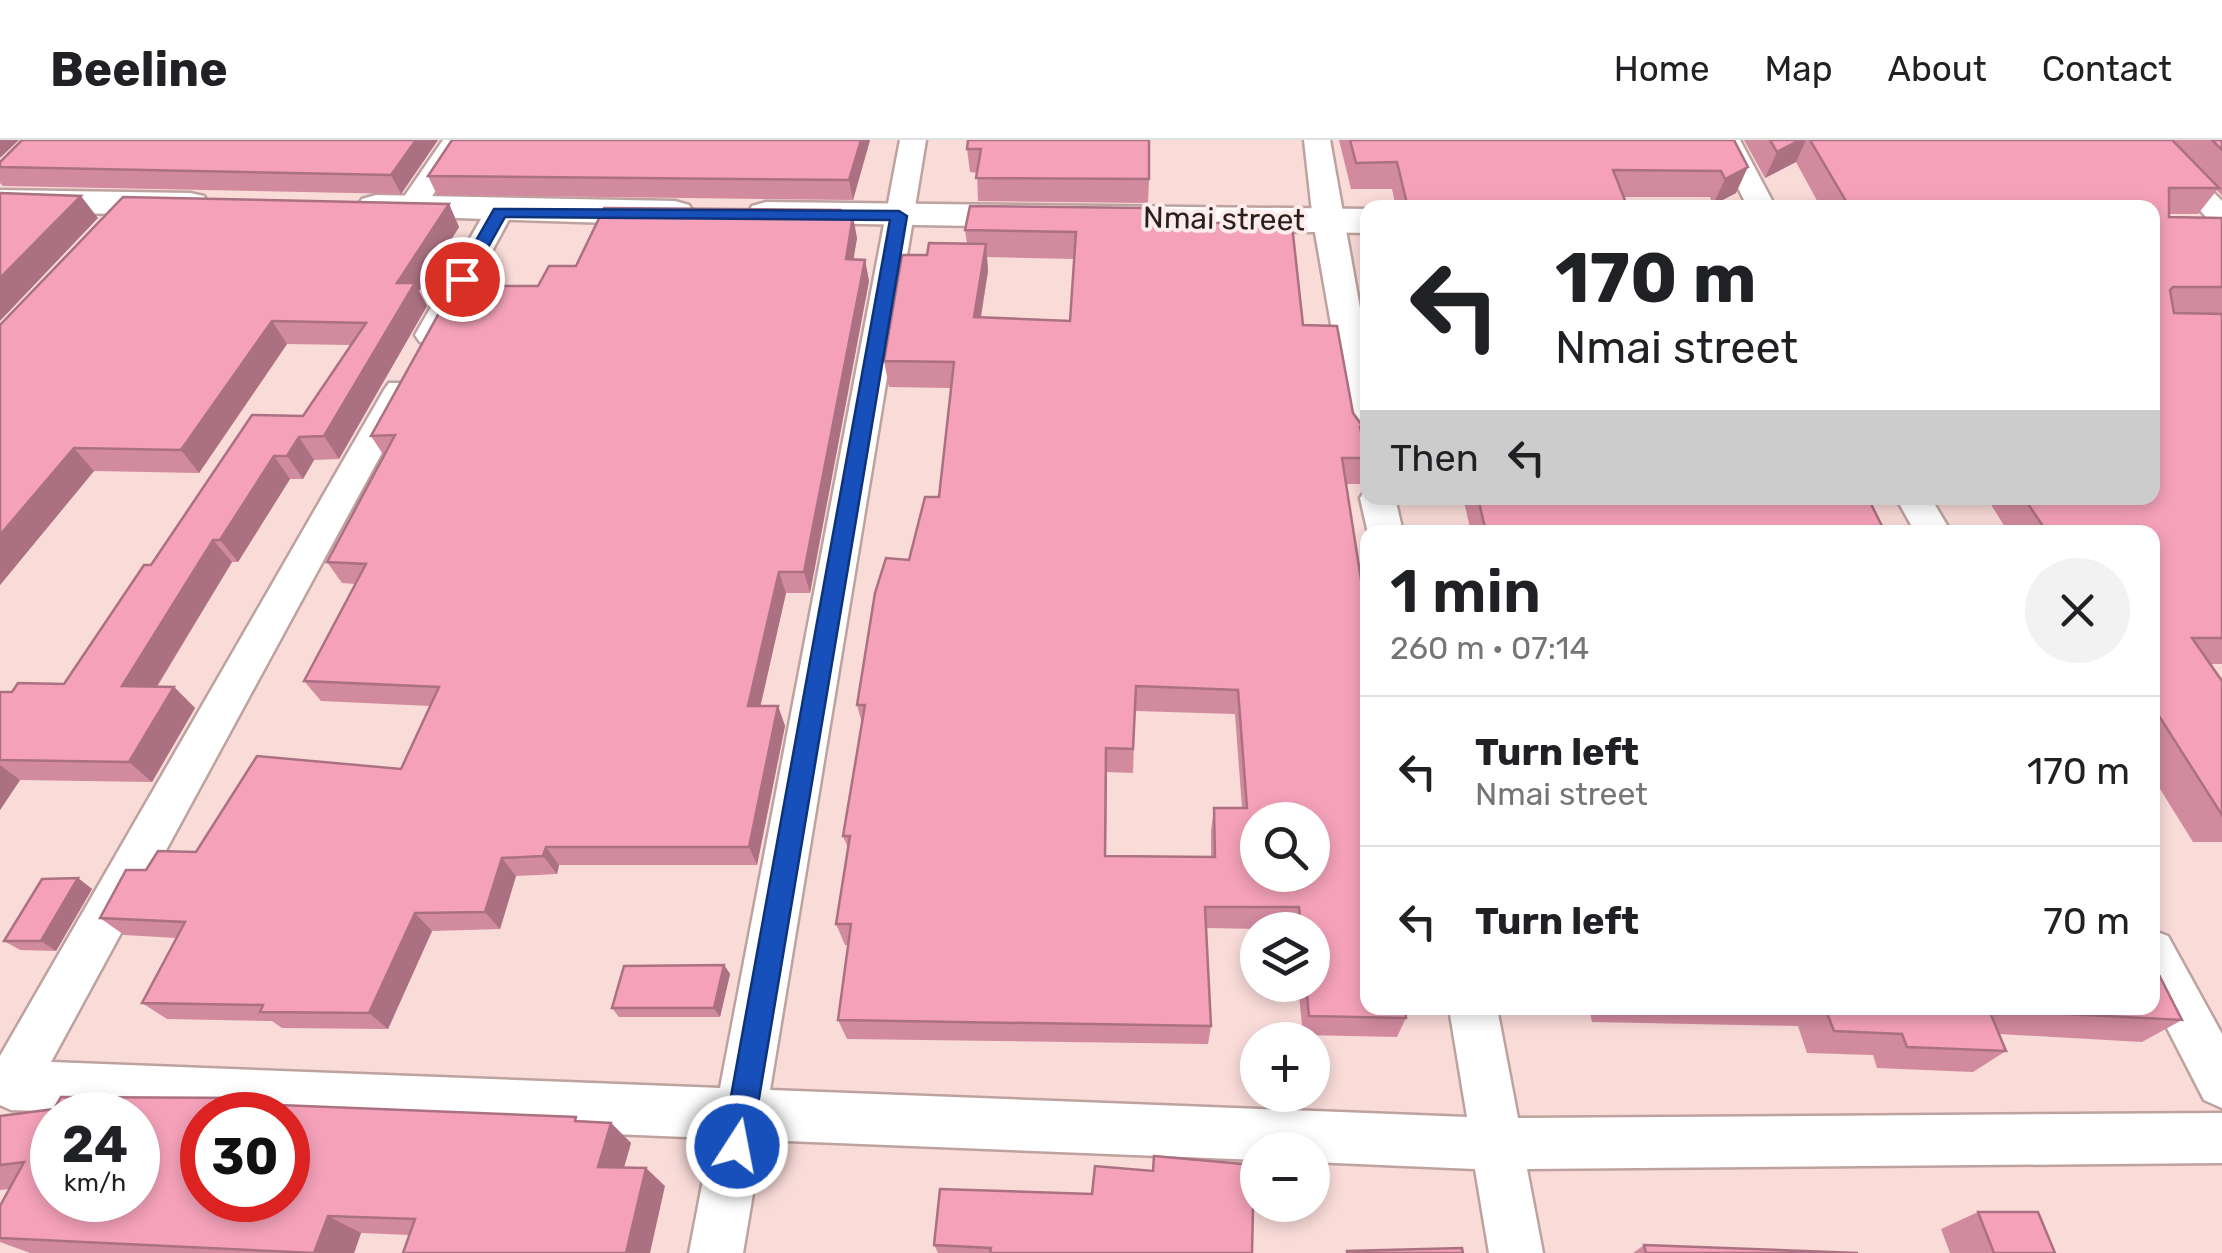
<!DOCTYPE html>
<html lang="en">
<head>
<meta charset="utf-8">
<style>
	body { margin:0; font-family:Rubik,sans-serif; background:#f2f2f2; color:#202124; height:100vh; display:flex; flex-direction:column; font-size:38px; white-space:nowrap }
	* { box-sizing:border-box; margin:0 }
	p { font-size:32px; color:#757577 }
	.icon { flex:none; width:55px; height:55px; fill:none; stroke:currentColor; stroke-width:2; stroke-linecap:round; stroke-linejoin:round }
	.map { position:relative; flex:1; overflow:hidden }
	.drawer { position:absolute; left:1360px; top:385px; width:800px; height:490px; display:flex; flex-direction:column; background:#fff; border-radius:20px; box-shadow:0 5px 15px #0003 }
	.drawer>* { flex:none }
	.top-card { position:absolute; left:1360px; top:60px; width:800px; height:305px; border-radius:20px; box-shadow:0 5px 15px #0003; background:#fff; color:#202124; overflow:hidden }
	.buttons { position:absolute; left:1240px; top:662px; display:grid; gap:20px }
	.buttons a { display:grid; place-items:center; width:90px; height:90px; border-radius:50%; background:#fff; box-shadow:0 5px 15px #0003; font-size:50px }
	.speed { position:absolute; left:30px; top:952px; display:flex; gap:20px; font-size:50px; font-weight:700; text-align:center }
	.speed>* { display:grid; place-content:center; width:130px; height:130px; border-radius:50%; background:#fff; box-shadow:0 5px 15px #0003; line-height:1 }
	.speed small { font-size:25px; font-weight:400 }
	.speed .limit { border:15px solid #d22; background:#fff; color:#111 }
	.pin { position:absolute; display:grid; place-items:center; width:85px; height:85px; color:#fff; margin:-42px; border:5px solid #fff; border-radius:50%; box-shadow:0 2px 10px #0007 }
	.me { position:absolute; width:110px; margin:-55px; rotate:11deg; stroke-linejoin:round; filter:drop-shadow(0 0 8px #0008) }
	.turn { display:flex; align-items:center; gap:35px; height:210px; padding:0 30px; font-size:45px }
	.turn .icon { width:130px; height:130px; stroke-width:2.5 }
	.turn b { display:block; font-size:70px; line-height:85px }
	.then { display:flex; align-items:center; height:95px; padding:0 30px; background:#0003; gap:20px; font-size:38px }
	.round { display:grid; place-items:center; flex:none; width:105px; height:105px; border-radius:52px; background:#f2f2f2 }
	.head { display:flex; align-items:center; justify-content:space-between; height:170px; padding:0 30px }
	h1 { font-size:60px; font-weight:600; line-height:75px }
	ul { padding:0; list-style:none }
	li { display:flex; align-items:center; gap:30px; height:150px; padding:0 30px; border-top:2px solid #e0e0e0 }
	li div { flex:1 }
	li b { display:block; font-size:38px }
	li em { font-style:normal }
	header { display:flex; align-items:center; gap:60px; box-sizing:border-box; height:140px; padding:0 50px; background:#fff; border-bottom:2px solid #e0e0e0 }
	header strong { font-size:48px }
	nav { display:flex; gap:55px; margin-inline-start:auto; font-size:35px }
	.map>svg:first-child { display:block }
	.lines { fill:none; stroke-linecap:round; stroke-linejoin:round }
	.street-casing { stroke:#bea29f; stroke-width:5 }
	.secondary-casing { stroke:#bea29f; stroke-width:5 }
	.street { fill:#fff; fill-rule:evenodd }
	.secondary { fill:#fff; fill-rule:evenodd }
	.wall { fill:#d28a9f; fill-rule:evenodd }
	.shaded-wall { fill:#ab7182 }
	.building { fill:#f4a1b9; stroke:#ab7182; stroke-width:2.5; fill-rule:evenodd }
	.route { fill:#174fbb; stroke:#0f337a; stroke-width:2.5 }
	.labels { text-anchor:middle; stroke-width:8; stroke-linejoin:round; paint-order:stroke }
	.far-street-label { font-size:30px; fill:#2a1f1e; stroke:#feecea }
</style>
</head>
<body>
<header>
<strong>Beeline</strong>
<nav><a>Home</a><a>Map</a><a>About</a><a>Contact</a></nav>
</header>
<div class="map">
<svg width="2222" height="1113" viewBox="0 0 2222 1113">
	<rect width="100%" height="100%" fill="#f9dbd8"/>
	<g class="lines">
		<g class="street-casing">
			<g id="street">
				<path d="M443,0H469L421,73H401L397,67Z"/>
				<path d="M900,0H926L770,950L1467,977L1449,868H1497L1518,978L2222,973V1023L1527,1029L1543,1113H1489L1475,1029L1312,1022V1010H1258V1020L762,1000L743,1113H689L711,998L288,981V975L202,977L11,970L0,965V916L384,250L389,243H411L416,250L51,922L720,948Z"/>
				<path d="M1304,0H1330L1368,213V310L1356,307L1351,299L1313,81Z"/>
				<path d="M1714,0H1740L1776,68H1748Z"/>
				<path d="M2133,0H2161L2222,61V85L2212,83Z"/>
				<path d="M499,64L513,72L447,195L431,205L420,202L415,195L485,72Z"/>
				<path d="M1366,349L1368,358H1395L1403,392L1368,393L1360,358Z"/>
				<path d="M1896,358H1931L1951,392H1915Z"/>
				<path d="M2152,790L2168,796L2222,894V968L2204,960L2152,859Z"/>
			</g>
		</g>
		<g class="secondary-casing">
			<g id="secondary">
				<path d="M0,50L190,53L204,56L209,64L204,72L190,75L0,72Z"/>
				<path d="M376,55L675,61L689,65L694,73L689,81L675,85L362,75L357,67L362,59Z"/>
				<path d="M766,62L1368,69V93L752,82L747,74L752,66Z"/>
			</g>
		</g>
		<use href="#street" class="street"/>
		<use href="#secondary" class="secondary"/>
	</g>
	<g class="wall">
		<path d="M22,0H438L401,54L3,46L0,43V22Z"/>
		<path d="M870,0L853,60L437,55L428,36Z"/>
		<path d="M968,0L1149,39L1148,63L978,61L977,33L970,32L967,9Z"/>
		<path d="M1339,0H1734L1736,53L1713,65L1710,57H1623L1628,68H1396L1392,49H1351Z"/>
		<path d="M1744,0H2222V56L2217,50L2198,74H2169V77L2222,78V524H2210L2222,541V702H2193L2152,636V392H2008L1987,358H2152V68H1821L1796,22L1765,38Z"/>
		<path d="M449,64L459,87L419,151L427,166L339,319L314,320L303,339H290L238,422H232L157,547H174L195,568L152,642L20,640L0,670V552H12L64,544L151,425L303,276L351,205L287,204L199,333L94,331L0,445V185Z"/>
		<path d="M841,77L857,98L853,119L865,120L869,141L810,453H786L760,566H778L785,586L757,725H559L557,734L516,736L500,789L432,791L388,889L282,888L272,881L167,879L142,863L177,798L124,795L100,778L146,730L196,712L401,629L430,566L321,561L304,541L355,444L342,443L327,422L384,316L371,296L538,146L576,126Z"/>
		<path d="M1149,81L1303,185L1353,273L1361,284H1368V314H1366V318L1361,344H1346L1368,868L1406,878L1397,897L1303,895L1298,845H1312V790L1206,788L1211,886L1208,904L847,899L838,880L848,805H845L836,784L848,708L843,696L862,583L857,565L909,420L939,357L951,248L889,247L884,221L927,115L967,104L965,90ZM987,117L1074,119L1070,181L981,178L988,131ZM1135,571L1235,574L1242,668H1214L1211,691V717L1106,716L1107,632L1133,633Z"/>
		<path d="M1463,358H1893L1891,360H1869L1885,392H1471Z"/>
		<path d="M78,738L92,749L56,811L20,810L4,801Z"/>
		<path d="M724,825L730,834L720,877H619L612,868Z"/>
		<path d="M1589,868H2152L2182,880L2142,902L1999,894L2006,911L1973,932L1877,928L1873,915L1807,913L1798,886L1592,882Z"/>
		<path d="M250,958L261,965L611,983L631,1003L624,1027L665,1046L410,1095L361,1093L354,1113H30L0,1102V1066L10,1049L0,1050V976Z"/>
		<path d="M1978,1072L2055,1113H1950L1941,1089Z"/>
		<path d="M934,1105L1252,1113H938Z"/>
		<path d="M1644,1105L1858,1113H1633Z"/>
	</g>
	<g class="shaded-wall">
		<path d="M0,0H19L0,18Z"/>
		<path d="M416,0H438L401,54L391,35Z"/>
		<path d="M861,0H870L853,60L849,40Z"/>
		<path d="M1800,0H1806L1796,22L1765,38L1777,12Z"/>
		<path d="M1748,27L1736,53L1713,65L1725,39Z"/>
		<path d="M81,56L98,78L0,181V138Z"/>
		<path d="M449,64L459,87L419,151L427,166L339,319L324,296L397,143Z"/>
		<path d="M853,76L857,98L850,141L846,119Z"/>
		<path d="M986,104L988,131L976,204L974,177Z"/>
		<path d="M865,120L869,141L810,453L804,432Z"/>
		<path d="M272,181L287,204L199,333L181,310Z"/>
		<path d="M299,297L314,320L303,339L287,316Z"/>
		<path d="M74,308L94,331L0,445V395Z"/>
		<path d="M274,316L290,339L238,422L220,400Z"/>
		<path d="M213,400L232,422L144,567L122,546Z"/>
		<path d="M779,432L786,453L756,586L748,566Z"/>
		<path d="M174,547L195,568L152,642L129,622Z"/>
		<path d="M778,566L785,586L757,725L749,707Z"/>
		<path d="M0,625L20,640L0,670Z"/>
		<path d="M546,707L559,725L557,734L543,716Z"/>
		<path d="M502,718L516,736L500,789L485,772Z"/>
		<path d="M78,738L92,749L56,811L41,801Z"/>
		<path d="M415,773L432,791L388,889L369,873Z"/>
		<path d="M724,825L730,834L720,877L714,868Z"/>
		<path d="M611,983L631,1003L619,1045L598,1027Z"/>
		<path d="M646,1028L665,1046L650,1113H626Z"/>
		<path d="M328,1076L361,1093L354,1113H314Z"/>
	</g>
	<g class="building">
		<path d="M22,0H416L391,35L0,27V22Z"/>
		<path d="M452,0H861L849,40L428,36Z"/>
		<path d="M968,0H1149V39L976,38L981,9H967Z"/>
		<path d="M1350,0H1734L1748,27L1725,39L1721,31L1613,30L1628,68H1408L1397,22L1356,23Z"/>
		<path d="M1770,0H1800L1777,12Z"/>
		<path d="M1810,0H2172L2219,48H2169V77L2222,78V147H2173L2170,150L2174,173L2222,174V498H2192L2222,541V675L2152,565V392H2047L2024,358H2152V68H1850Z"/>
		<path d="M2212,0H2222V10Z"/>
		<path d="M0,53L81,56L0,138Z"/>
		<path d="M123,57L449,64L397,143H415L324,296L299,297L287,316H274L220,400H213L122,546L174,547L129,622L0,620V552H12L18,543L64,544L144,425H151L252,275L303,276L366,183L272,181L181,310L74,308L0,395V185Z"/>
		<path d="M970,66L1149,68V81L1292,85L1303,185L1337,186L1353,273L1361,284H1368V287H1360L1366,318H1342L1362,446L1368,447V868H1405L1406,878L1309,876L1306,845H1312V790H1301L1299,767H1205L1211,886L838,880L851,784H836L850,696H843L865,565H857L875,453L886,418L909,420L925,357H939L954,222L884,221L902,115H927L929,103L986,104L974,177L1070,181L1076,92L965,90ZM1136,546L1238,550L1247,668H1214L1215,717L1105,716L1106,608L1133,609ZM1258,680H1312V735H1258Z"/>
		<path d="M604,68L840,70L838,77L853,76L846,119L865,120L804,432H779L748,566H778L749,707H546L543,716L502,718L485,772L415,773L369,873L260,872L263,865L142,863L185,782L100,778L126,730H146L158,711L196,712L257,616L401,629L439,547L304,541L366,424L327,422L395,295L371,296L454,146H538L549,126H576Z"/>
		<path d="M1478,358H1868L1885,392H1486Z"/>
		<path d="M78,738L41,801H4L42,739Z"/>
		<path d="M2152,821L2182,880L1989,870L2006,911L1907,907L1902,894L1834,891L1825,868H2152Z"/>
		<path d="M724,825L714,868H612L624,826Z"/>
		<path d="M61,957L250,958L254,964L576,977L575,981L611,983L598,1027L646,1028L626,1113H403L415,1079L328,1076L314,1113L0,1098V1066L24,1022L0,1025V976L54,969ZM52,975H138V1060H52ZM202,975H288V1060H202Z"/>
		<path d="M1154,1016L1254,1025L1252,1113H990L991,1108L934,1105L940,1049L1092,1054L1095,1026L1153,1031Z"/>
		<path d="M1978,1072H2038L2055,1113H1994Z"/>
		<path d="M1644,1105L1858,1113H1646Z"/>
		<path d="M1462,1108L1463,1113H1347V1111Z"/>
	</g>
	<path class="route" d="M494,69L899,71L907,76L751,1006L747,1017L737,1021L726,1017L722,1006L890,80L505,77L468,143H456L454,139Z"/>
	<g class="labels">
		<g class="far-street-label">
			<text transform="translate(1224 79) rotate(1)" y="10">Nmai street</text>
		</g>
	</g>
</svg>
<div class="buttons">
<a><svg class="icon" aria-label="search" viewBox="0 0 24 24"><circle cx="10" cy="10" r="6"/><path d="M15 15l6 6"/></svg></a>
<a><svg class="icon" aria-label="layers" viewBox="0 0 24 24"><path d="M12 4l9 5-9 5-9-5zM3 14l9 5 9-5"/></svg></a>
<a>+</a>
<a>−</a>
</div>
<div class="speed"><div>24<small>km/h</small></div><div class="limit">30</div></div>
<div class="pin" style="left:462px;top:139px;background:#d93025"><svg class="icon" aria-label="arrive" viewBox="0 0 24 24"><path d="M6 21V4h12l-3 4 3 4H6"/></svg></div>
<svg class="me" style="left:737px;top:1006px" viewBox="-20 -20 40 40"><circle r="17" fill="#174fbb" stroke="#fff" stroke-width="3"/><path d="M0-11L8 9 0 5-8 9z" fill="#fff"/></svg>
<div class="top-card">
<div class="turn"><svg class="icon" aria-label="left" viewBox="0 0 24 24"><path d="M17 20v-9H6M10 6l-5 5 5 5"/></svg><div><b>170 m</b>Nmai street</div></div>
<div class="then">Then<svg class="icon" aria-label="left" viewBox="0 0 24 24"><path d="M17 20v-9H6M10 6l-5 5 5 5"/></svg></div>
</div>
<section class="drawer">
<div class="head"><div><h1>1 min</h1><p>260 m · 07:14</p></div><a class="round"><svg class="icon" aria-label="close" viewBox="0 0 24 24"><path d="M6 6l12 12M18 6L6 18"/></svg></a></div>
<ul>
<li><svg class="icon" aria-label="left" viewBox="0 0 24 24"><path d="M17 20v-9H6M10 6l-5 5 5 5"/></svg><div><b>Turn left</b><p>Nmai street</p></div><em>170 m</em></li>
<li><svg class="icon" aria-label="left" viewBox="0 0 24 24"><path d="M17 20v-9H6M10 6l-5 5 5 5"/></svg><div><b>Turn left</b></div><em>70 m</em></li>
</ul>
</section>
</div>
</body>
</html>
